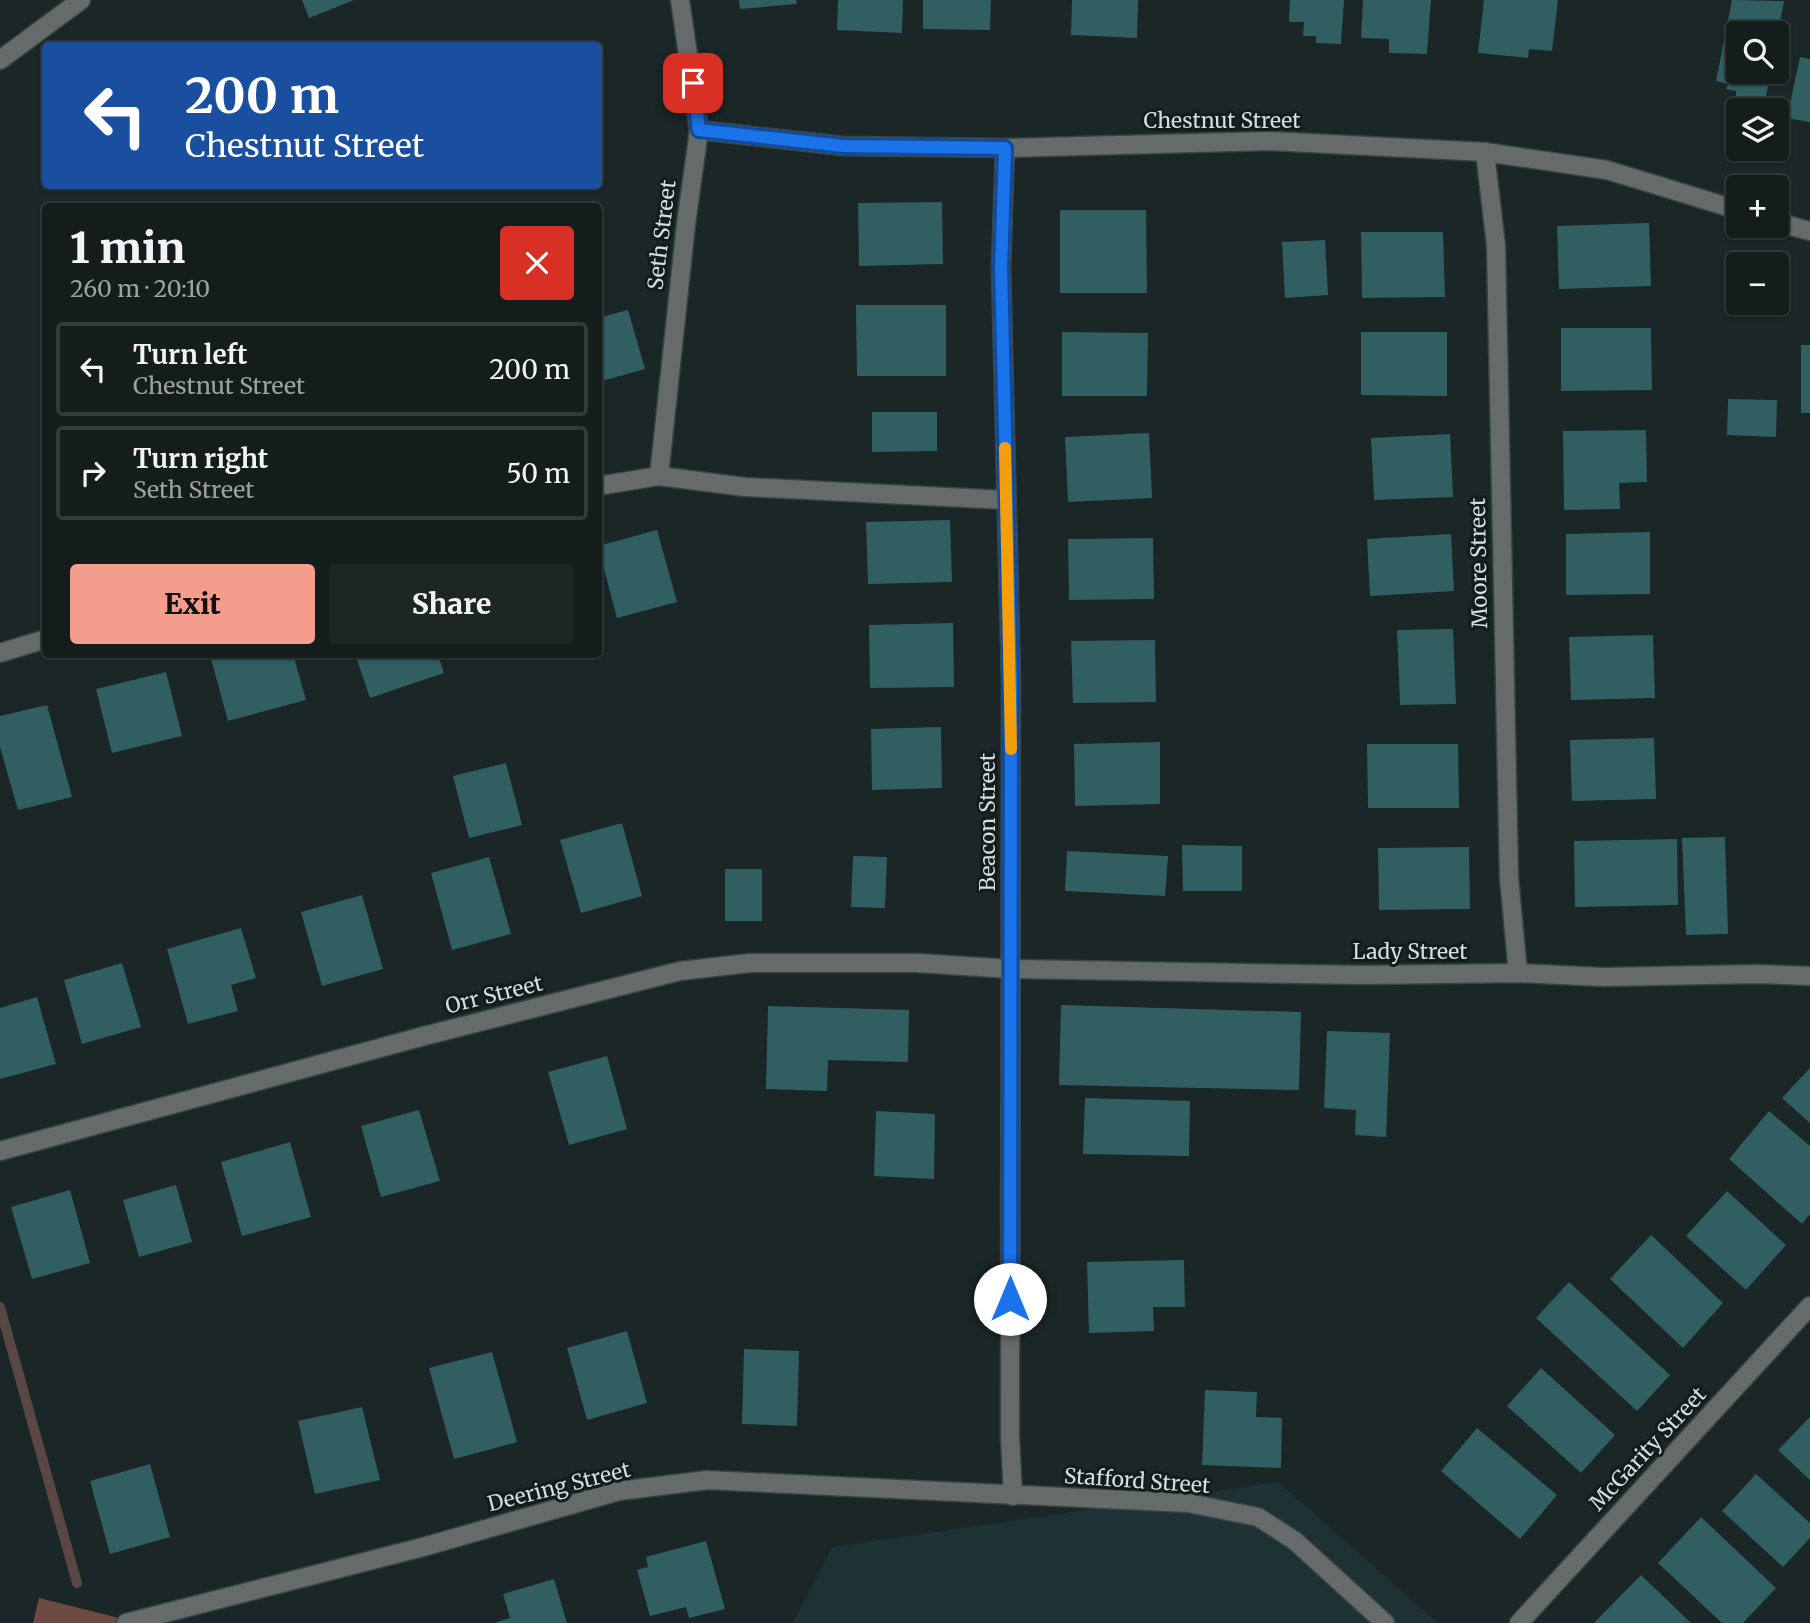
<!DOCTYPE html>
<html lang="en">
<head>
<meta charset="utf-8">
<style>
	body { margin:0; font-family:Merriweather,serif; background:#1d2525; color:#f1f3f6; height:100vh; display:flex; flex-direction:column; font-size:26px; white-space:nowrap }
	* { box-sizing:border-box; margin:0 }
	p { font-size:23px; color:#9da1a3 }
	.icon { flex:none; width:38px; height:38px; fill:none; stroke:currentColor; stroke-width:2; stroke-linecap:round; stroke-linejoin:round }
	.map { position:relative; flex:1; overflow:hidden }
	.panel { position:absolute; left:42px; top:203px; width:560px; height:455px; display:flex; flex-direction:column; background:#141c1c; border-radius:7px; box-shadow:0 2px 5px #0004,0 0 0 2px #333a3b }
	.panel>* { flex:none }
	.banner { position:absolute; left:42px; top:42px; width:560px; height:147px; border-radius:7px; box-shadow:0 2px 5px #0004,0 0 0 2px #333a3b; background:#1a4fa0; color:#fff; overflow:hidden }
	.controls { position:absolute; left:1726px; top:21px; display:grid; gap:14px }
	.controls a { display:grid; place-items:center; width:63px; height:63px; border-radius:7px; background:#141c1c; box-shadow:0 2px 5px #0004,0 0 0 2px #333a3b; font-size:35px }
	.pin { position:absolute; display:grid; place-items:center; width:60px; height:60px; color:#fff; margin:-30px; border-radius:14px; box-shadow:0 4px 10px #0006 }
	.me { position:absolute; width:77px; margin:-38px; rotate:0deg; stroke-linejoin:round; filter:drop-shadow(0 0 5px #0008) }
	.turn { display:flex; align-items:center; gap:24px; height:147px; padding:0 28px; font-size:32px }
	.turn .icon { width:91px; height:91px; stroke-width:2.5 }
	.turn b { display:block; font-size:49px; line-height:60px }
	.round { display:grid; place-items:center; flex:none; width:74px; height:74px; border-radius:7px; background:#1d2525 }
	.headline { display:flex; align-items:center; justify-content:space-between; height:119px; padding:0 28px }
	h1 { font-size:42px; font-weight:800; line-height:52px }
	.cta { display:flex; gap:14px; margin-top:auto; padding:14px 28px }
	.cta a { flex:1; height:80px; border-radius:7px; background:#f49d8d; color:#111; font-size:28px; font-weight:800; line-height:80px; text-align:center }
	.cta a+a { background:#1d2525; color:#f1f3f6 }
	ul { padding:0; list-style:none }
	li { display:flex; align-items:center; gap:21px; height:94px; margin:0 14px 10px; padding:0 14px; border:4px solid #333a3b; border-radius:7px }
	li div { flex:1 }
	li b { display:block; font-size:26px }
	li em { font-style:normal }
	.map>svg:first-child { display:block }
	.built { fill:#1f3233 }
	.forest { fill:#6d4a43 }
	.lines { fill:none; stroke-linecap:round; stroke-linejoin:round }
	.stream { stroke:#594745; stroke-width:10 }
	.building { fill:#305e61 }
	.minor-casing { stroke:#394343; stroke-width:21 }
	.minor { stroke:#656a6b; stroke-width:18 }
	.route-casing { stroke:#114b97; stroke-width:18 }
	.route { stroke:#1a73e8; stroke-width:12 }
	.slow { stroke:#f59e0b; stroke-width:12 }
	.labels { text-anchor:middle; stroke-width:6; stroke-linejoin:round; paint-order:stroke }
	.street-label { font-size:21px; fill:#d6ddde; stroke:#121c1d }
</style>
</head>
<body>
<div class="map">
<svg width="1810" height="1623" viewBox="0 0 1810 1623">
	<rect width="100%" height="100%" fill="#1b2626"/>
	<path class="built" d="M1278,1482L1438,1623H793L832,1547Z"/>
	<path class="forest" d="M39,1598L139,1623H33Z"/>
	<g class="lines">
		<path class="stream" d="M0,1307L77,1583"/>
	</g>
	<g class="building">
		<path d="M302,0H354L309,18Z"/>
		<path d="M739,0H796L797,4L740,9Z"/>
		<path d="M838,0H903L902,33L837,30Z"/>
		<path d="M923,0H991L990,30L923,29Z"/>
		<path d="M1072,0H1138L1137,38L1071,35Z"/>
		<path d="M1290,0H1344L1341,44L1316,43V36H1303L1304,22H1289Z"/>
		<path d="M1363,0H1431L1427,54L1389,53V39L1361,38Z"/>
		<path d="M1484,0H1558L1552,51L1529,49L1528,58L1478,53Z"/>
		<path d="M1732,0L1784,1L1778,33H1738V72H1771L1765,101L1736,96V91L1726,89L1728,84L1716,81Z"/>
		<path d="M1800,57L1810,59V122L1787,118Z"/>
		<path d="M942,202L943,264L859,266L858,203Z"/>
		<path d="M1060,210H1146L1147,293H1060Z"/>
		<path d="M1649,223L1651,286L1559,289L1557,226Z"/>
		<path d="M1361,232H1443L1445,297L1362,298Z"/>
		<path d="M1325,240L1328,295L1285,298L1282,242Z"/>
		<path d="M856,305H946V376H857Z"/>
		<path d="M628,310L645,369L598,382V318Z"/>
		<path d="M1561,328H1651L1652,390L1561,391Z"/>
		<path d="M1062,332L1148,333L1147,396H1062Z"/>
		<path d="M1361,332H1447V396L1361,395Z"/>
		<rect x="1801" y="345" width="9" height="68"/>
		<path d="M1728,399L1777,400L1776,437L1727,435Z"/>
		<path d="M872,412H937V451L872,452Z"/>
		<path d="M1646,430L1647,482L1619,483L1620,509L1564,510L1563,431Z"/>
		<path d="M1149,433L1152,498L1068,502L1065,437Z"/>
		<path d="M1450,434L1453,497L1374,500L1371,438Z"/>
		<path d="M950,520L952,582L868,584L866,522Z"/>
		<path d="M657,530L677,602L617,618L598,546Z"/>
		<path d="M1650,532V594L1566,595V534Z"/>
		<path d="M1451,534L1454,591L1370,596L1367,539Z"/>
		<path d="M1153,538L1154,599L1069,600L1068,539Z"/>
		<path d="M953,623L954,687L870,688L869,625Z"/>
		<path d="M1453,629L1456,704L1400,705L1397,630Z"/>
		<path d="M1653,635L1655,698L1571,700L1569,637Z"/>
		<path d="M1155,640L1156,702L1073,703L1071,641Z"/>
		<path d="M293,654L306,700L228,721L210,655Z"/>
		<path d="M355,654H438L444,673L370,698Z"/>
		<path d="M166,672L182,736L112,753L96,689Z"/>
		<path d="M47,705L72,797L18,810L0,747V716Z"/>
		<path d="M941,727L942,788L872,790L871,729Z"/>
		<path d="M1654,738L1656,799L1572,801L1570,740Z"/>
		<path d="M1160,742V804L1075,806L1074,744Z"/>
		<path d="M1367,744H1458L1459,808H1368Z"/>
		<path d="M506,763L522,825L469,838L453,776Z"/>
		<path d="M622,823L642,896L581,913L560,840Z"/>
		<path d="M1725,837L1728,934L1686,935L1682,838Z"/>
		<path d="M1677,839L1678,905L1575,907L1574,841Z"/>
		<path d="M1182,845L1242,846V891H1183Z"/>
		<path d="M1469,847L1470,909L1379,910L1378,848Z"/>
		<path d="M1067,851L1168,856L1165,896L1065,891Z"/>
		<path d="M853,856L887,857L885,908L851,907Z"/>
		<path d="M489,857L511,934L452,950L431,873Z"/>
		<rect x="725" y="869" width="37" height="52"/>
		<path d="M362,895L383,969L322,986L301,912Z"/>
		<path d="M241,928L256,978L231,985L238,1011L188,1024L167,949Z"/>
		<path d="M122,963L141,1027L82,1044L64,980Z"/>
		<path d="M37,997L56,1064L0,1079V1008Z"/>
		<path d="M1061,1005L1301,1012L1299,1090L1059,1085Z"/>
		<path d="M768,1006L909,1010L908,1062L828,1060L827,1091L766,1089Z"/>
		<path d="M1327,1031L1390,1033L1386,1137L1355,1135L1356,1110L1324,1108Z"/>
		<path d="M607,1056L627,1129L569,1145L548,1072Z"/>
		<path d="M1810,1068V1123L1782,1098Z"/>
		<path d="M1085,1098L1190,1101L1189,1156L1083,1154Z"/>
		<path d="M419,1110L440,1181L381,1197L361,1126Z"/>
		<path d="M876,1111L935,1114L934,1179L874,1176Z"/>
		<path d="M1769,1111L1810,1146V1214L1802,1224L1729,1159Z"/>
		<path d="M290,1142L311,1217L242,1236L221,1162Z"/>
		<path d="M176,1185L192,1242L139,1257L123,1200Z"/>
		<path d="M70,1190L90,1263L32,1279L11,1207Z"/>
		<path d="M1727,1191L1786,1245L1746,1290L1686,1236Z"/>
		<path d="M1651,1235L1723,1303L1683,1348L1610,1279Z"/>
		<path d="M1184,1260L1185,1307H1153L1154,1331L1089,1333L1087,1262Z"/>
		<path d="M1569,1282L1670,1375L1637,1411L1536,1318Z"/>
		<path d="M627,1331L647,1403L587,1420L567,1348Z"/>
		<path d="M744,1349L799,1351L797,1426L742,1424Z"/>
		<path d="M492,1352L517,1442L454,1459L429,1368Z"/>
		<path d="M1541,1368L1615,1435L1581,1473L1507,1406Z"/>
		<path d="M1205,1390L1257,1392L1256,1417L1282,1418L1281,1468L1202,1465Z"/>
		<path d="M362,1407L380,1480L315,1494L298,1421Z"/>
		<path d="M1810,1417V1480L1778,1450Z"/>
		<path d="M1477,1428L1557,1495L1520,1539L1441,1471Z"/>
		<path d="M150,1464L170,1537L110,1554L90,1481Z"/>
		<path d="M1756,1474L1810,1523V1538L1783,1567L1722,1511Z"/>
		<path d="M1701,1517L1776,1588L1743,1623H1722L1658,1563Z"/>
		<path d="M706,1541L725,1609L689,1618L686,1607L650,1616L637,1570L648,1567L646,1557Z"/>
		<path d="M1641,1575L1691,1623H1594Z"/>
		<path d="M554,1579L567,1623H494L510,1618L503,1594Z"/>
	</g>
	<g class="lines">
		<g class="minor-casing">
			<g id="minor">
				<path d="M0,60L81,0"/>
				<path d="M699,130L843,146L1005,148L1270,141L1485,152L1607,170L1738,210"/>
				<path d="M1005,148L1001,268L1011,681L1010,1437L1013,1496"/>
				<path d="M1485,152L1496,246L1509,878L1518,973"/>
				<path d="M1776,222L1810,231"/>
				<path d="M659,476L686,224L699,130L680,0"/>
				<path d="M598,486L659,476L745,487L1006,500"/>
				<path d="M0,653L46,639"/>
				<path d="M0,1151L424,1036L680,971L750,963H918L1011,969L1365,975L1518,973L1603,977L1759,974L1810,976"/>
				<path d="M126,1623L423,1547L619,1491L707,1480L1188,1503L1258,1517L1295,1541L1385,1623"/>
				<path d="M1519,1623L1810,1306"/>
			</g>
		</g>
		<use href="#minor" class="minor"/>
	</g>
	<g class="lines">
		<g class="route-casing">
			<path id="route" d="M693,83L699,130L843,146L1005,148L1001,268L1011,681L1010,1299"/>
		</g>
		<use href="#route" class="route"/>
		<path class="slow" d="M1005,448L1011,749"/>
	</g>
	<g class="labels">
		<g class="street-label">
			<text x="1222" y="128">Chestnut Street</text>
			<text transform="translate(662 235) rotate(-83)" y="7">Seth Street</text>
			<text transform="translate(1479 563) rotate(-91)" y="7">Moore Street</text>
			<text transform="translate(988 822) rotate(-90)" y="7">Beacon Street</text>
			<text x="1410" y="959">Lady Street</text>
			<text transform="translate(494 995) rotate(-14)" y="7">Orr Street</text>
			<text transform="translate(1648 1449) rotate(-47)" y="7">McGarity Street</text>
			<text transform="translate(1137 1481) rotate(4)" y="7">Stafford Street</text>
			<text transform="translate(559 1487) rotate(-14)" y="7">Deering Street</text>
		</g>
	</g>
</svg>
<div class="controls">
<a><svg class="icon" aria-label="search" viewBox="0 0 24 24"><circle cx="10" cy="10" r="6"/><path d="M15 15l6 6"/></svg></a>
<a><svg class="icon" aria-label="layers" viewBox="0 0 24 24"><path d="M12 4l9 5-9 5-9-5zM3 14l9 5 9-5"/></svg></a>
<a>+</a>
<a>−</a>
</div>
<div class="pin" style="left:693px;top:83px;background:#d93025"><svg class="icon" aria-label="arrive" viewBox="0 0 24 24"><path d="M6 21V4h12l-3 4 3 4H6"/></svg></div>
<svg class="me" style="left:1010px;top:1299px" viewBox="-20 -20 40 40"><circle r="19" fill="#fff"/><path d="M0-13L10 11 0 6-10 11z" fill="#1a73e8"/></svg>
<div class="banner">
<div class="turn"><svg class="icon" aria-label="left" viewBox="0 0 24 24"><path d="M17 20v-9H6M10 6l-5 5 5 5"/></svg><div><b>200 m</b>Chestnut Street</div></div>
</div>
<section class="panel">
<div class="headline"><div><h1>1 min</h1><p>260 m · 20:10</p></div><a class="round" style="background:#d93025;color:#fff"><svg class="icon" aria-label="close" viewBox="0 0 24 24"><path d="M6 6l12 12M18 6L6 18"/></svg></a></div>
<ul>
<li><svg class="icon" aria-label="left" viewBox="0 0 24 24"><path d="M17 20v-9H6M10 6l-5 5 5 5"/></svg><div><b>Turn left</b><p>Chestnut Street</p></div><em>200 m</em></li>
<li><svg class="icon" aria-label="right" viewBox="0 0 24 24"><path d="M7 20v-9h11M14 6l5 5-5 5"/></svg><div><b>Turn right</b><p>Seth Street</p></div><em>50 m</em></li>
</ul>
<div class="cta"><a>Exit</a><a>Share</a></div>
</section>
</div>
</body>
</html>
